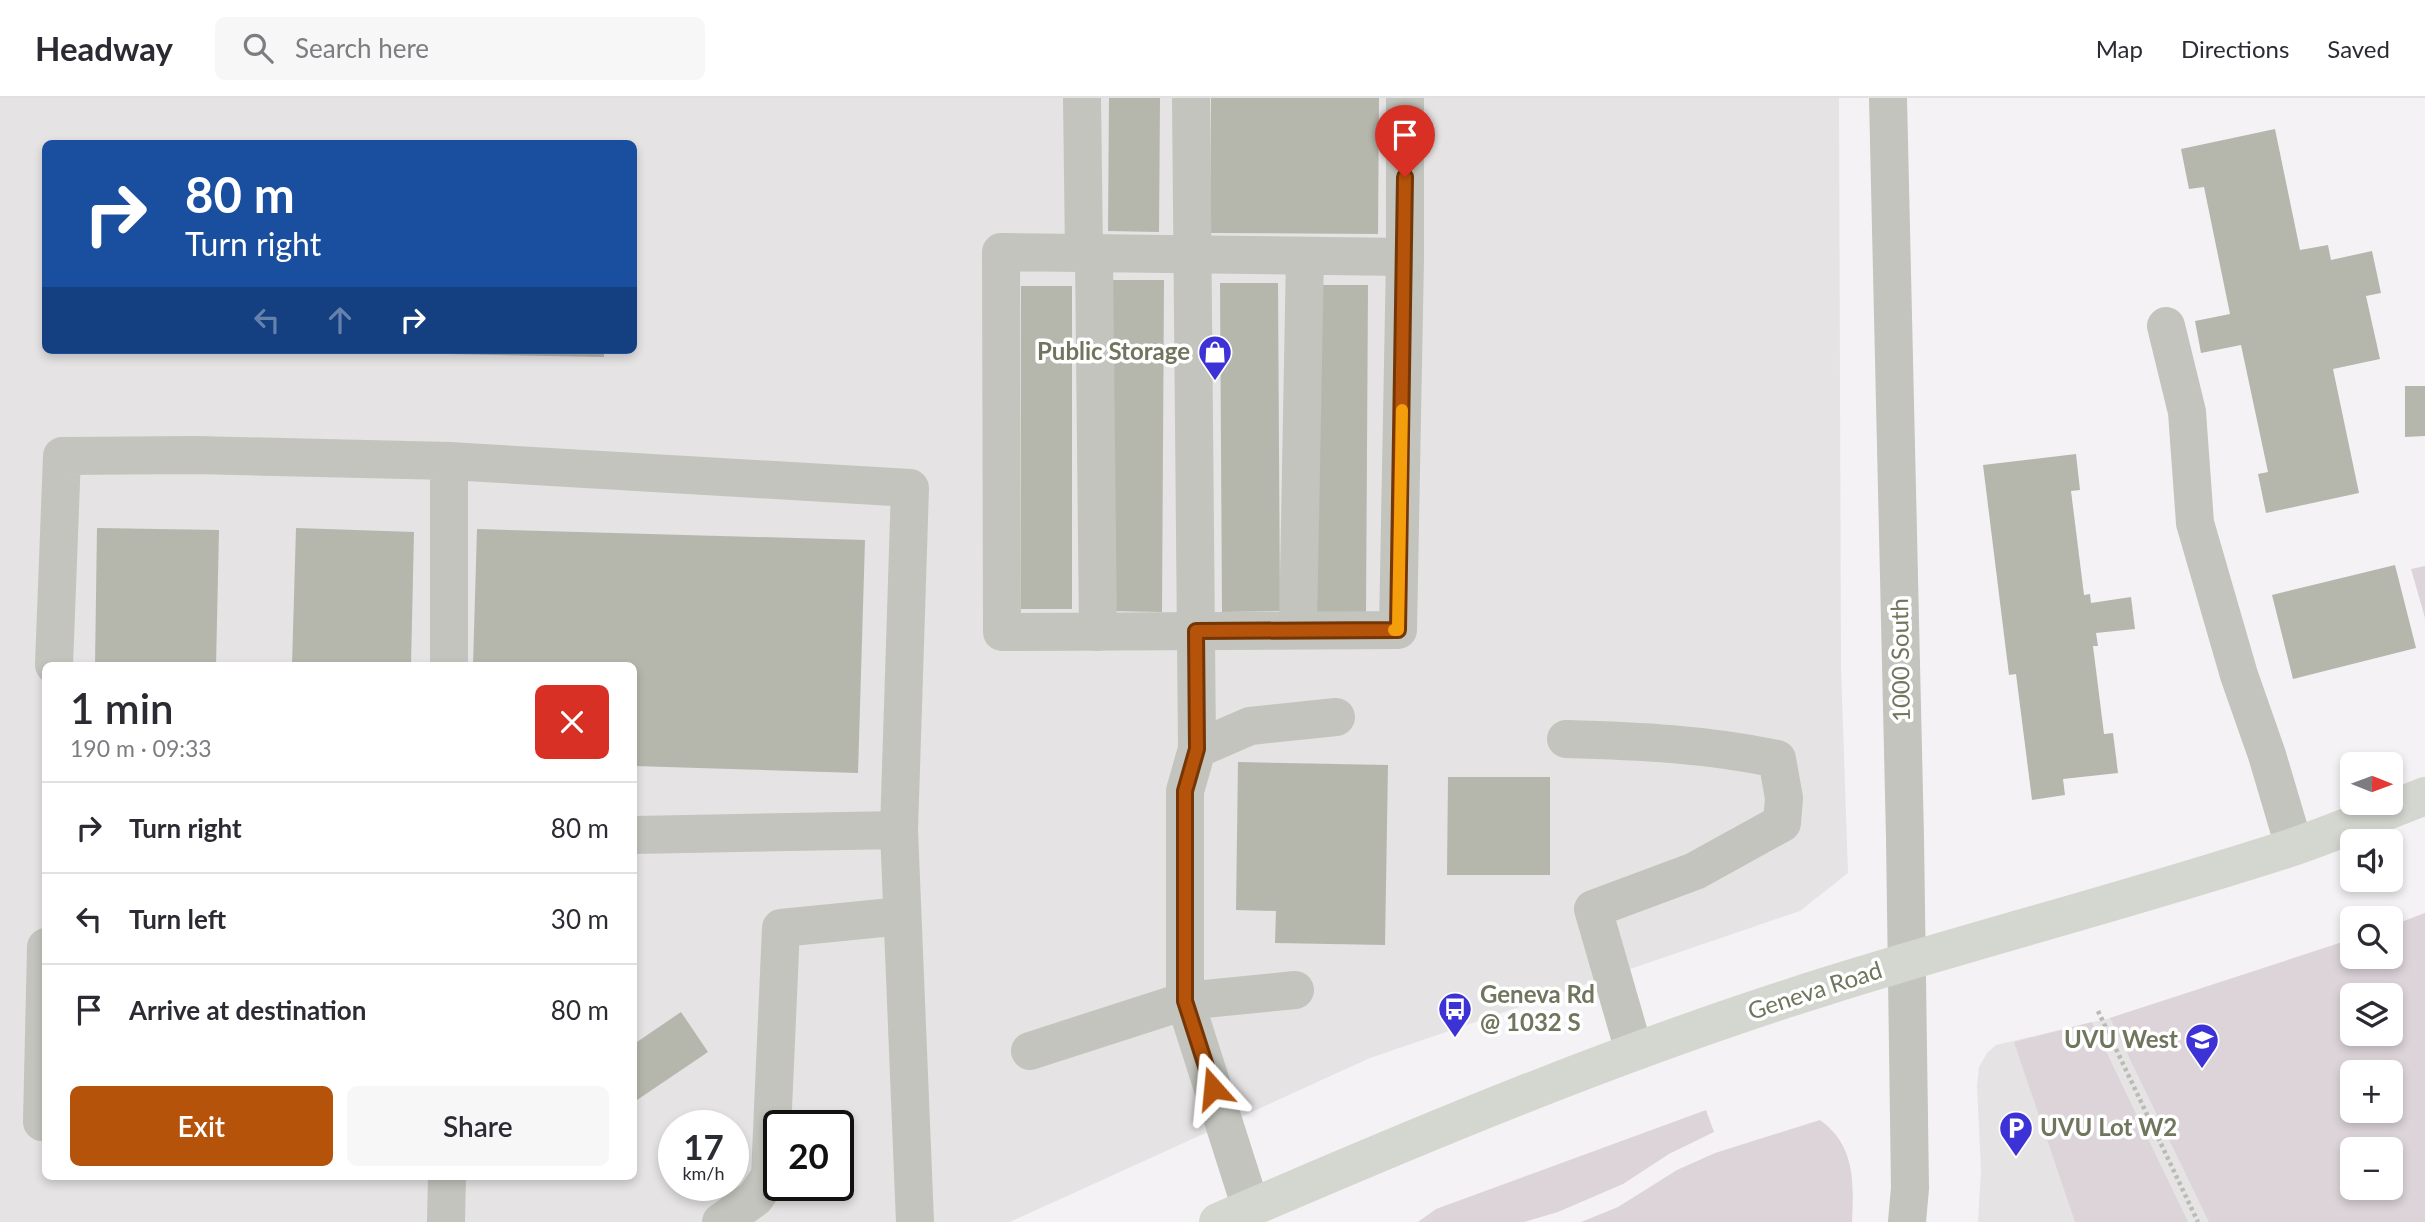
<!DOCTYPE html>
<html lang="en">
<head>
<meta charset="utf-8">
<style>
	body { margin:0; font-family:Lato,sans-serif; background:#f7f7f7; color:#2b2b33; height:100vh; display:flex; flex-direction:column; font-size:26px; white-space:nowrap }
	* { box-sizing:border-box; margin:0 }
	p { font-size:23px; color:#7c7c81 }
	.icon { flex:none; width:38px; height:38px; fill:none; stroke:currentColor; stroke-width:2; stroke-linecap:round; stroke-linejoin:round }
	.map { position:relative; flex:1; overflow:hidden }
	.drawer { position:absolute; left:42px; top:564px; width:595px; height:518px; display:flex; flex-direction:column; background:#fff; border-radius:10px; box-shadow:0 4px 10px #0003 }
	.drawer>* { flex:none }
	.banner { position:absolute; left:42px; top:42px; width:595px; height:214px; border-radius:10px; box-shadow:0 4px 10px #0003; background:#1a4fa0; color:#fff; overflow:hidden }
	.needle { width:46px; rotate:91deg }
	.fabs { position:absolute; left:2340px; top:654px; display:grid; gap:14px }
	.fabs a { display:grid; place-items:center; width:63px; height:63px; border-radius:10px; background:#fff; box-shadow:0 4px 10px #0003; font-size:35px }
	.speed { position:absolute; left:658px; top:1012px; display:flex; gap:14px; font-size:35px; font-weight:700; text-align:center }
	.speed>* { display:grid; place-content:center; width:91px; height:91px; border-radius:50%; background:#fff; box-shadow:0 4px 10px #0003; line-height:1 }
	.speed small { font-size:18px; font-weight:400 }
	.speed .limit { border:4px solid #111; border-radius:10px; background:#fff; color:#111 }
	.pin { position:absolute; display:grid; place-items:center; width:60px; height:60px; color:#fff; margin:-72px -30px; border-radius:50% 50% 50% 0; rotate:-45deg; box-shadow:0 0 7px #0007 }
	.pin .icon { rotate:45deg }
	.me { position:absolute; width:77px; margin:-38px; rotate:342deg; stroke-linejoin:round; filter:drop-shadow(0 0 5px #0008) }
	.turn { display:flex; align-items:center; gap:24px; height:147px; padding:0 28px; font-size:32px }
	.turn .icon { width:91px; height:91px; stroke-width:2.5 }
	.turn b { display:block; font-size:49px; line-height:60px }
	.lanes { display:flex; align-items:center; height:66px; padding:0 28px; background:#0003; justify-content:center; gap:35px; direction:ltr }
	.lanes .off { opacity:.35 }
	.round { display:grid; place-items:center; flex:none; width:74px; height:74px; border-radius:10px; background:#f7f7f7 }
	.overview { display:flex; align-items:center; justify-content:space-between; height:119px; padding:0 28px }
	h1 { font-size:42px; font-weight:600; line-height:52px }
	.primary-button { display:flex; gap:14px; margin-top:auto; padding:14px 28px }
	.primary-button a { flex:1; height:80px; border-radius:10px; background:#b45309; color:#fff; font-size:28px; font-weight:600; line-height:80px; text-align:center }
	.primary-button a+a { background:#f7f7f7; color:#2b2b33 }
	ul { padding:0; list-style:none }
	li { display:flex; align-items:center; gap:21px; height:91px; padding:0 28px; border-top:2px solid #e1e1e2 }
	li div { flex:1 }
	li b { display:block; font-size:26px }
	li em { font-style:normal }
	header { display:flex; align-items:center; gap:42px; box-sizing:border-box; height:98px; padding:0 35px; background:#fff; border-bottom:2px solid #e1e1e2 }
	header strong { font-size:33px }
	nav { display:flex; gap:38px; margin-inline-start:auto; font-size:24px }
	.search { width:490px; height:63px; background:#f7f7f7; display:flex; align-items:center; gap:18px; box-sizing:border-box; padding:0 24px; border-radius:10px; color:#7c7c81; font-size:26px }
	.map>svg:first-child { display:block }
	.built { fill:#e5e3e3; fill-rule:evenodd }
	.green { fill:#dcd4d9; fill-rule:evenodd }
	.building { fill:#b5b7ac }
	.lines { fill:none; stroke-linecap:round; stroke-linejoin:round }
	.path { stroke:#b9bbb5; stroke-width:4.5; stroke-dasharray:3.5 3.5; stroke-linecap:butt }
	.minor { stroke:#c2c4bd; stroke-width:38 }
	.major { stroke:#d4d7d0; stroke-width:38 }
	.route-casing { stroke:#753606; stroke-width:18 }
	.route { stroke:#b45309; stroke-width:12 }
	.slow { stroke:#f59e0b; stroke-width:12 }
	.labels { text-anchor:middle; stroke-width:7; stroke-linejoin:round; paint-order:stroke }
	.poi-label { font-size:24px; font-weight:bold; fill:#70765e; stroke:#fff; text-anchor:end }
	.street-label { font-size:24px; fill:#70765e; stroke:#fff }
</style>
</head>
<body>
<header>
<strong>Headway</strong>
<div class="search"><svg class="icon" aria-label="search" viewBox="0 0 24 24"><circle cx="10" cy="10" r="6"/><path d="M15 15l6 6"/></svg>Search here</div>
<nav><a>Map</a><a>Directions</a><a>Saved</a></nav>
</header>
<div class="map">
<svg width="2425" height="1124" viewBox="0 0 2425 1124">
	<rect width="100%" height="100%" fill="#f5f2f5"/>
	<g class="built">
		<path d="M0,0H1839L1841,569L1848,775L1800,813L1370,960L1010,1124H0ZM46,46H634V252H46ZM46,567H634V1078H46ZM674,1027H733V1087H674ZM779,1027H838V1087H779Z"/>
		<path d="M2425,815V1124H1978L1981,1072L1977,988L1979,969L1987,955L1996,947L2110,920L2352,841V859H2390L2391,828ZM2352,898H2390V936H2352ZM2352,975H2390V1013H2352ZM2352,1052H2390V1090H2352Z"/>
	</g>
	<g class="green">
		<path d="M2425,468V520L2411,471Z"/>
		<path d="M2425,815V1124H2209L2110,920L2352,841V859H2390L2391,828ZM2352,898H2390V936H2352ZM2352,975H2390V1013H2352ZM2352,1052H2390V1090H2352Z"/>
		<path d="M2092,924L2188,1124H2075L2014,944Z"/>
		<path d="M1706,1012L1714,1034L1669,1056L1623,1086L1558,1114L1524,1124H1418L1436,1111Z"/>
		<path d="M1820,1022C1855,1047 1854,1084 1852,1124H1581L1618,1109L1677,1072L1715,1055Z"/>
	</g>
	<g class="building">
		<path d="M1109,0H1160L1159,134L1108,133Z"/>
		<path d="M1211,0H1379L1378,136L1210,135Z"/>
		<path d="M2275,31L2300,152L2328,147L2331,162L2372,153L2381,195L2366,198L2380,261L2333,271L2359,395L2266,415L2258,376L2268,374L2241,247L2201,255L2195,223L2230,216L2204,89L2189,91L2181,51Z"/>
		<path d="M1110,182H1164L1162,514L1108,513Z"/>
		<path d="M1220,185H1278L1280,513L1222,514Z"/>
		<path d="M1314,187H1368L1366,516L1313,515Z"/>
		<rect x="1021" y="188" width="51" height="323"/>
		<path d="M345,252H604V259L345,254Z"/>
		<path d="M2405,288H2425V338L2405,339Z"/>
		<path d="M2076,356L2080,392L2071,393L2084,497L2090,496L2091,505L2131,499L2135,531L2096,535L2098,548H2093L2104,636L2113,635L2118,675L2063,681L2065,697L2032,702L2016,576L2009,577L1983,367Z"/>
		<path d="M97,430L219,432L216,567H95Z"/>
		<path d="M296,430L414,434L411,567H292Z"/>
		<path d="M477,431L865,442L858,675L634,668V567H473Z"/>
		<path d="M2395,467L2416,550L2293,581L2272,497Z"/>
		<path d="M1238,664L1388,667L1385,847L1275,845L1276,813L1236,812Z"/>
		<path d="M1448,679H1550V777H1447Z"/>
		<path d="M681,914L708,954L634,1004V946Z"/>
	</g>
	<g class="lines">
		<path class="path" d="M2098,913L2198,1124"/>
		<g class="minor">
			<path d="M1082,0L1084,155L1405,159V0"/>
			<path d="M1191,0L1197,651"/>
			<path d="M1888,0L1905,740L1910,1090L1907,1124"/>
			<path d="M1084,155L1001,154L1002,534L1398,532L1405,159"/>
			<path d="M1094,156L1098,534"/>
			<path d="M2166,228L2187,314L2195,425L2239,577L2267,657L2294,748"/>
			<path d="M449,363L910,390L899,732"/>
			<path d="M1298,532L1305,158"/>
			<path d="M54,567L62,358L196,357L449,363V567"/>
			<path d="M1566,641C1637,643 1707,646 1777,661L1784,700L1782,725L1695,773L1593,811L1634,953"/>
			<path d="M634,737L899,732L915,1124"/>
			<path d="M46,849L42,1024H46"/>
			<path d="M1030,953L1185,903V693L1197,651L1250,628L1336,619"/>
			<path d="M1251,1110L1185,903L1295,892"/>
			<path d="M446,1124L447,1078"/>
			<path d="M721,1124L755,1100L770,1078L781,830L902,818"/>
		</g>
		<path class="major" d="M1218,1124C1419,1037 1621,952 1830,887C1984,839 2140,799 2293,749C2337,734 2381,715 2425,698"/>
	</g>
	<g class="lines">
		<g class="route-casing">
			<path id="route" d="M1213,990L1185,903V693L1197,651L1196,533L1398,532L1405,79"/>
		</g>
		<use href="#route" class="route"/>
		<path class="slow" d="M1394,532H1398L1402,312"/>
	</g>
	<defs>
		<g id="shop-pin" transform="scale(1.75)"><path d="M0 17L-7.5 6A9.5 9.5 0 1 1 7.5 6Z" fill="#3d32d5" stroke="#fff"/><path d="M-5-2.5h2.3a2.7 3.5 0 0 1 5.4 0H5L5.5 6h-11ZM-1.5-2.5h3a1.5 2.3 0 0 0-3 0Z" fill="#fff"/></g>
		<g id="bus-pin" transform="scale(1.75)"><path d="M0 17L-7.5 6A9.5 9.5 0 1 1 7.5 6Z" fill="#3d32d5" stroke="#fff"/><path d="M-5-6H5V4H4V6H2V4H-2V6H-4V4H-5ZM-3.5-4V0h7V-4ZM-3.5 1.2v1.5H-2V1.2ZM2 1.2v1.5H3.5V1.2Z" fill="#fff"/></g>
		<g id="university-pin" transform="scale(1.75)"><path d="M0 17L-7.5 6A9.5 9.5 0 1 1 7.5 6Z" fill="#3d32d5" stroke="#fff"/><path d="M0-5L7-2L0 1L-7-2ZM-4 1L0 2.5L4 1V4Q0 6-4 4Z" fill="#fff"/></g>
		<g id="parking-pin" transform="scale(1.75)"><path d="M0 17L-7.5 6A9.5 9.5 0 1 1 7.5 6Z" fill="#3d32d5" stroke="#fff"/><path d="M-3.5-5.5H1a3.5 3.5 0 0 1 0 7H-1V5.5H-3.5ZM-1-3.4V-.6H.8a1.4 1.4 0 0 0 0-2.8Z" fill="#fff"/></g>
	</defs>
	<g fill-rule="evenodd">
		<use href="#shop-pin" x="1215" y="254"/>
		<use href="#bus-pin" x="1455" y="911"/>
		<use href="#university-pin" x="2202" y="942"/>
		<use href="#parking-pin" x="2016" y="1030"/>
	</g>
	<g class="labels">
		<g class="poi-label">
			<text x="1190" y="262">Public Storage</text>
			<text x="1480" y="905" text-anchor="start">Geneva Rd<tspan x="1480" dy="28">@ 1032 S</tspan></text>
			<text x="2178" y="950">UVU West</text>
			<text x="2040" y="1038" text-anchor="start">UVU Lot W2</text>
		</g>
		<g class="street-label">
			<text transform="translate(1901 562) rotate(-91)" y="8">1000 South</text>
			<text transform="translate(1815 893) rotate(-18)" y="8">Geneva Road</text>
		</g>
	</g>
</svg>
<div class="fabs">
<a><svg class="needle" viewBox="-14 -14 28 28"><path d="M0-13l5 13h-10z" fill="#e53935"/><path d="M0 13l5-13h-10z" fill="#7c7c81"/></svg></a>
<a><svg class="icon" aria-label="sound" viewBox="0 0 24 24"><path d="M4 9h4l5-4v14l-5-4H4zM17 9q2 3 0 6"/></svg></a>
<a><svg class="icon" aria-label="search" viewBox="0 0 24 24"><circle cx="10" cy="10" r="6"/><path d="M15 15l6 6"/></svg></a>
<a><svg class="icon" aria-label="layers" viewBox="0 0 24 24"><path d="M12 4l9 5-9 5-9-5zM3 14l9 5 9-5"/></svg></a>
<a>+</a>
<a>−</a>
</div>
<div class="speed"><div>17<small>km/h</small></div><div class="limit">20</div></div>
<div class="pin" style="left:1405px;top:79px;background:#d93025"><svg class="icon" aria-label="arrive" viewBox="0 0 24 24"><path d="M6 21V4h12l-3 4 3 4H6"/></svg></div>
<svg class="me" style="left:1213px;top:990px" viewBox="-20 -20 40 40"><path d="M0-17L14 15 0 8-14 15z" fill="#b45309" stroke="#fff" stroke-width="4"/></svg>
<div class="banner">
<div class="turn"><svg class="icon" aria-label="right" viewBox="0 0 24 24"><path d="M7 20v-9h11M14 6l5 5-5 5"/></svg><div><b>80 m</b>Turn right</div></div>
<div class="lanes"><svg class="icon off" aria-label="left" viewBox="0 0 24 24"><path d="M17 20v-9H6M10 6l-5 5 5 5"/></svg><svg class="icon off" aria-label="ahead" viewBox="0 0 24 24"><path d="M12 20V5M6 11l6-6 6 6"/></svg><svg class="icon" aria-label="right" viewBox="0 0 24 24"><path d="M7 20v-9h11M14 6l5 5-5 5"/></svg></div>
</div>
<section class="drawer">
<div class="overview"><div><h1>1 min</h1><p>190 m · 09:33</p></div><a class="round" style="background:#d93025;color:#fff"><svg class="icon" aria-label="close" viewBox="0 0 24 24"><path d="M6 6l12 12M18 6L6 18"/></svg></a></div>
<ul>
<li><svg class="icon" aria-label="right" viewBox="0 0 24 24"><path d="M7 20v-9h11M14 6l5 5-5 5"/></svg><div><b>Turn right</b></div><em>80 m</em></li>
<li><svg class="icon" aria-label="left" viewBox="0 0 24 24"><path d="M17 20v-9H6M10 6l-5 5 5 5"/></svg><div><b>Turn left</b></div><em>30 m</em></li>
<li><svg class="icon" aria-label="arrive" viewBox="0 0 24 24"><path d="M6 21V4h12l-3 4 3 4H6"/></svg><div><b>Arrive at destination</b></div><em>80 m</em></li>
</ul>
<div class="primary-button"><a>Exit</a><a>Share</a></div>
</section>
</div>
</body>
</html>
